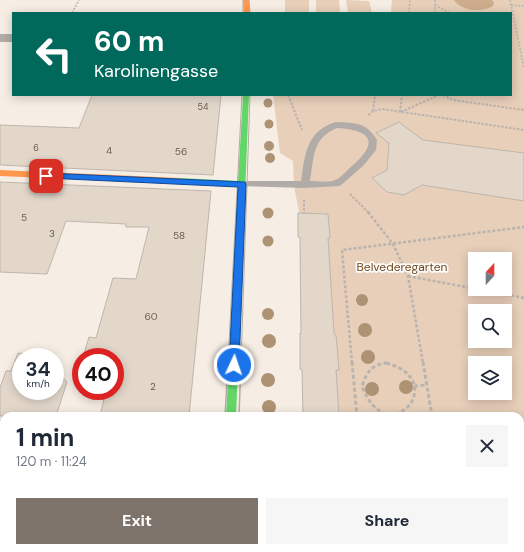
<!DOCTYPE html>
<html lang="en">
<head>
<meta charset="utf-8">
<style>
	body { margin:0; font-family:"DM Sans",sans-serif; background:#f6f6f7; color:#1f2937; height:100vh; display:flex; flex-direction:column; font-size:15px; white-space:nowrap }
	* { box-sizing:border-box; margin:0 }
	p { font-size:13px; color:#747a83 }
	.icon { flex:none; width:22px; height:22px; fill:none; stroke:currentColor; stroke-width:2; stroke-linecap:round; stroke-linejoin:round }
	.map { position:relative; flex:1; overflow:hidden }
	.side { position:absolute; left:0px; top:412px; width:524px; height:140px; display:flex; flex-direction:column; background:#fff; border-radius:12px 12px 0 0; box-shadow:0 2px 10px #0003 }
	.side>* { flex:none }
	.guide { position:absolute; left:12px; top:12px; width:500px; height:84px; border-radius:0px; box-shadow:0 2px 10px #0003; background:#00695c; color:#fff; overflow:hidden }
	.needle { width:26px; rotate:21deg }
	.tools { position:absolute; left:468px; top:252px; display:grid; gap:8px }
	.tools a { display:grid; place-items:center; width:44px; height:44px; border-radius:0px; background:#fff; box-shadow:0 2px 10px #0003; font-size:20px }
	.speed { position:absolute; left:12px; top:348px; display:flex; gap:8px; font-size:20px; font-weight:700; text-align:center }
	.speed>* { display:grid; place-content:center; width:52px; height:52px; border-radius:50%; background:#fff; box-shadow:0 2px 10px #0003; line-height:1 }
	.speed small { font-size:10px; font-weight:400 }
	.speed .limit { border:6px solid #d22; background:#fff; color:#111 }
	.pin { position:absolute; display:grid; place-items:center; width:34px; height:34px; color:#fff; margin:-17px; border-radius:8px; box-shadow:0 2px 6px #0006 }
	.me { position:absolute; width:44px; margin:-22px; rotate:3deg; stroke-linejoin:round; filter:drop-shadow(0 0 3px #0008) }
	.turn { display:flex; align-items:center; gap:14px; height:84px; padding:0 16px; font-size:18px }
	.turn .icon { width:52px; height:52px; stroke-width:2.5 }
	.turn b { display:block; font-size:28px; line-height:34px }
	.round { display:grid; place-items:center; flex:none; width:42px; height:42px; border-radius:0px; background:#f6f6f7 }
	.overview { display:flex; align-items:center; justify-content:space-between; height:68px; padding:0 16px }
	h1 { font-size:24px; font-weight:700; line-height:30px }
	.button { display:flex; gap:8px; margin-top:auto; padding:8px 16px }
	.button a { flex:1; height:46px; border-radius:0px; background:#7d736a; color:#fff; font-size:16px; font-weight:700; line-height:46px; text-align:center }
	.button a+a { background:#f6f6f7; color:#1f2937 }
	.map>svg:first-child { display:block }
	.green { fill:#e7cfb9; fill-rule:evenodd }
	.water { fill:#cdad8c }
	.building { fill:#e3d7ca; stroke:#beb5ac }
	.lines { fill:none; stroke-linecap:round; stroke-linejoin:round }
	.path-far3 { stroke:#bab3ae; stroke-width:1.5; stroke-dasharray:2 1.5; stroke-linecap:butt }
	.path-far2 { stroke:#bab3ae; stroke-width:2; stroke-dasharray:2.5 1.5; stroke-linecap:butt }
	.path-far1 { stroke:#bab3ae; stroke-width:2.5; stroke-dasharray:3 2; stroke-linecap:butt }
	.path { stroke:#bab3ae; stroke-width:3; stroke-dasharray:4 2.5; stroke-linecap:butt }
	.lane { fill:#b2aca8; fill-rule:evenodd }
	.street { fill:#b2aca8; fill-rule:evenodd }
	.fast { fill:#63d668; fill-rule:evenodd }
	.slow { fill:#ff974d; fill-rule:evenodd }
	.tram-far1 { stroke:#b3aca7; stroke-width:1 }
	.tram { stroke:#b3aca7; stroke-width:1.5 }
	.tree { fill:#ae9274 }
	.route { fill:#1a73e8; stroke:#114b97 }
	.labels { text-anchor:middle; stroke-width:3.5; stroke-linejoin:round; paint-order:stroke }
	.far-number-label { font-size:9px; fill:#685d52 }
	.number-label { font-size:10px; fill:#685d52 }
	.park-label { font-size:12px; fill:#744818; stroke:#fdfdfd }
</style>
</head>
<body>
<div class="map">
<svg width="524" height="552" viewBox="0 0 524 552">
	<rect width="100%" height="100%" fill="#f6ede4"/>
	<g class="green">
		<rect x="285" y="0" width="24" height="13"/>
		<path d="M316,0H339L340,13H316Z"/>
		<path d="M346,0L369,1L372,13H348Z"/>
		<path d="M392,0H524V552H301V548H520V416H303L302,370L300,369V333H301L300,237H298L299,212L294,186L293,161L280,153L273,95H511V13H391ZM475,259H505V289H475ZM475,311H505V341H475ZM475,363H505V393H475Z"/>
	</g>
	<path class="water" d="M454,0H492L494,3L493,6C482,13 461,11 454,0Z"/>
	<g class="building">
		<path d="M92,95H221L213,175L0,165V125L79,128Z"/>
		<path d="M399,122L423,140L524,153V201L422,185L404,195L387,192L372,178L387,170L389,143L376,133Z"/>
		<path d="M0,182L211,191L189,416H100L106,391H115V357H83L89,337L96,338L113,278L136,279L149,227H126V224L66,221L47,274L0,272Z"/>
		<path d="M298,213L328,214L330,238H328L334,334L336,335L339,370H336L339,416H303L302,370L300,369V333L301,334L300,237H298Z"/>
		<path d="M18,353L41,355L44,357H21V391H55V369L67,382L56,416H0V388L6,371H11Z"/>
	</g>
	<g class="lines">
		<g class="path-far3">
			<path d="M435,0V13"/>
			<path d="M510,0L524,68"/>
			<path d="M435,5L450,13"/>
			<path d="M511,5L524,6"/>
			<path d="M72,13L79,0"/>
			<path d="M409,13L410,0"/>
		</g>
		<g class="path-far2">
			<path d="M288,95L302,130"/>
			<path d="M443,95L453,100L524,110"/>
			<path d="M373,111L375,95"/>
			<path d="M400,112L402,95"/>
			<path d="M401,112L439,95"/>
			<path d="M368,115L373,111L382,109L524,130"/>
			<path d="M350,194L369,213"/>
			<path d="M304,200V213"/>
		</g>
		<g class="path-far1">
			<path d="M368,212L393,244L408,276L423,363"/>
			<path d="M408,276L524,298"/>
			<path d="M352,363L342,250L524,227"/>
		</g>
		<g class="path">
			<path d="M352,362L357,416"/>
			<path d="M423,362L432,416"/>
			<path d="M386,363C452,380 387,454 362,386C367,372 371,365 386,363Z"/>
			<path d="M414,386L426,385"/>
			<path d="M520,499H524"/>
			<path d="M369,548V552"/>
			<path d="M454,548L455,552"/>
			<path d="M503,552L505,548"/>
		</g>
		<path class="lane" d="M336,122C356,123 366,122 377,140L376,150L363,166L340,186L305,188L239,186L237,184L242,181H301C305,155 306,131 336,122ZM337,128C371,130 380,142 352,166C347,170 341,178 335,180C329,183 317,181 310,181C314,158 312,138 337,128Z"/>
		<g class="street">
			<rect x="0" y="34" width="13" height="8"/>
			<path d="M0,528H4V548H17L15,552H0Z"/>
		</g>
		<g class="fast">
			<path d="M243,95H249L236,416H226L238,187L180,184L176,181L180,178L238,181Z"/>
			<path d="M63,548H128L129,552H64Z"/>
			<rect x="220" y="548" width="12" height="4"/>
		</g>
		<g class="slow">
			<path d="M243,0H249L250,13H244Z"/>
			<path d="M0,170L180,178L184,181L180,184L0,176Z"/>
		</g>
		<g class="tram-far1">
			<path d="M243,0V13"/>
			<path d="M249,0L250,13"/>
			<path d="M228,363L242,95"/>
			<path d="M241,363L250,95"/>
		</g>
		<g class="tram">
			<path d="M225,416L228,362"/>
			<path d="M239,416L241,362"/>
			<path d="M218,548V552"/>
			<path d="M234,548V552"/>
		</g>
	</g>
	<g class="tree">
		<circle cx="268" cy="103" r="4.5"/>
		<circle cx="269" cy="124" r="4.5"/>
		<circle cx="269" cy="146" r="5"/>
		<circle cx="270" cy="158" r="5"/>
		<circle cx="268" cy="213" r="5.5"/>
		<circle cx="268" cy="241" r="5.5"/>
		<circle cx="362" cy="300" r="6"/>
		<circle cx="268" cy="314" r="6"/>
		<circle cx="365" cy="330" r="7"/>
		<circle cx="269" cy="341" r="7"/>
		<circle cx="368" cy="357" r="7"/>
		<circle cx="268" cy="380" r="7"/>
		<circle cx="406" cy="387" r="7"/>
		<circle cx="372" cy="389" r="7"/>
		<circle cx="269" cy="407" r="7"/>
	</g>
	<path class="route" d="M46,173L245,182L246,184L239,365L237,368L234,370L230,368L229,365L238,187L46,178L43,176Z"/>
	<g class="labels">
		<g class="far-number-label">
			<text x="203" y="110">54</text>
			<text x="36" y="151">6</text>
		</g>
		<g class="number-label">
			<text x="109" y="154">4</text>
			<text x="181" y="155">56</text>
			<text x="24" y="221">5</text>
			<text x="52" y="237">3</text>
			<text x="179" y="239">58</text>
			<text x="151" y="320">60</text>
			<text x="153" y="390">2</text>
		</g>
		<g class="park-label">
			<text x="402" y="271">Belvederegarten</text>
		</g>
	</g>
</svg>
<div class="tools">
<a><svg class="needle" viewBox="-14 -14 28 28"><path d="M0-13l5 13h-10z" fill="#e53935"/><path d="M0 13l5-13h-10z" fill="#747a83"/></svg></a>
<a><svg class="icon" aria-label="search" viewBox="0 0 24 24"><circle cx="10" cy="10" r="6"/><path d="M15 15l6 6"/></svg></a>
<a><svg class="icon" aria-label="layers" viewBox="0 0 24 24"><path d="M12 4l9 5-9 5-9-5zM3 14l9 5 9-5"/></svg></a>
</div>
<div class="speed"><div>34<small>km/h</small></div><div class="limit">40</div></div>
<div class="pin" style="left:46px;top:176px;background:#d93025"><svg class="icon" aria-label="arrive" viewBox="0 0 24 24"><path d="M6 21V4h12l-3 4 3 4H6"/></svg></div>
<svg class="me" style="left:234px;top:365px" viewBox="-20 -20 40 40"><circle r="17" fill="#1a73e8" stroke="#fff" stroke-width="3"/><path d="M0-11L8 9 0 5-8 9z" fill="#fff"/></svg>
<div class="guide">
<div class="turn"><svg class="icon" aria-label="left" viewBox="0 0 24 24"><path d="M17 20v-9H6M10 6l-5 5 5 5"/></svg><div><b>60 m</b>Karolinengasse</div></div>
</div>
<section class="side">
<div class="overview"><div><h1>1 min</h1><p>120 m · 11:24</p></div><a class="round"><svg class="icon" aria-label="close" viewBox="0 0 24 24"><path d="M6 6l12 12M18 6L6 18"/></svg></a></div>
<div class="button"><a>Exit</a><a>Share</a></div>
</section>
</div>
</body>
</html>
